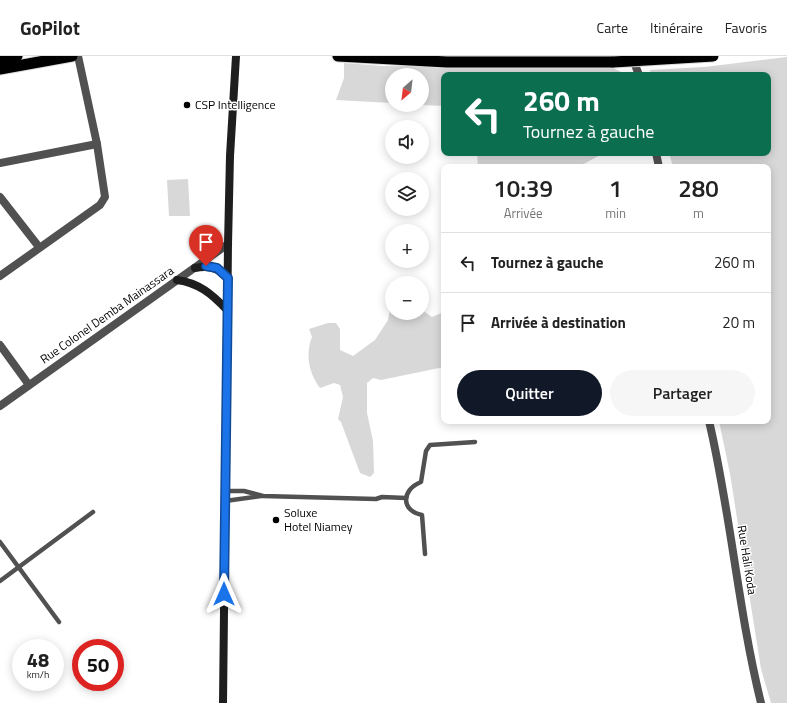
<!DOCTYPE html>
<html lang="fr">
<head>
<meta charset="utf-8">
<style>
	body { margin:0; font-family:"Titillium Web",sans-serif; background:#f6f6f6; color:#222; height:100vh; display:flex; flex-direction:column; font-size:15px; white-space:nowrap }
	* { box-sizing:border-box; margin:0 }
	p { font-size:13px; color:#767676 }
	.icon { flex:none; width:22px; height:22px; fill:none; stroke:currentColor; stroke-width:2; stroke-linecap:round; stroke-linejoin:round }
	.map { position:relative; flex:1; overflow:hidden }
	.details { position:absolute; left:441px; top:108px; width:330px; height:260px; display:flex; flex-direction:column; background:#fff; border-radius:8px; box-shadow:0 2px 10px #0003 }
	.details>* { flex:none }
	.hud { position:absolute; left:441px; top:16px; width:330px; height:84px; border-radius:8px; box-shadow:0 2px 10px #0003; background:#0b6e4f; color:#fff; overflow:hidden }
	.needle { width:26px; rotate:208deg }
	.tools { position:absolute; left:385px; top:12px; display:grid; gap:8px }
	.tools a { display:grid; place-items:center; width:44px; height:44px; border-radius:50%; background:#fff; box-shadow:0 2px 10px #0003; font-size:20px }
	.speed { position:absolute; left:12px; top:583px; display:flex; gap:8px; font-size:20px; font-weight:700; text-align:center }
	.speed>* { display:grid; place-content:center; width:52px; height:52px; border-radius:50%; background:#fff; box-shadow:0 2px 10px #0003; line-height:1 }
	.speed small { font-size:10px; font-weight:400 }
	.speed .limit { border:6px solid #d22; background:#fff; color:#111 }
	.pin { position:absolute; display:grid; place-items:center; width:34px; height:34px; color:#fff; margin:-41px -17px; border-radius:50% 50% 50% 0; rotate:-45deg; box-shadow:0 0 4px #0007 }
	.pin .icon { rotate:45deg }
	.me { position:absolute; width:44px; margin:-22px; rotate:0deg; stroke-linejoin:round; filter:drop-shadow(0 0 3px #0008) }
	.turn { display:flex; align-items:center; gap:14px; height:84px; padding:0 16px; font-size:18px }
	.turn .icon { width:52px; height:52px; stroke-width:2.5 }
	.turn b { display:block; font-size:28px; line-height:34px }
	.eta { display:flex; justify-content:space-evenly; align-items:center; height:68px; text-align:center }
	.eta b { font-size:24px; font-weight:600; line-height:28px }
	.primary-button { display:flex; gap:8px; margin-top:auto; padding:8px 16px }
	.primary-button a { flex:1; height:46px; border-radius:24px; background:#111827; color:#fff; font-size:16px; font-weight:600; line-height:46px; text-align:center }
	.primary-button a+a { background:#f6f6f6; color:#222 }
	ul { padding:0; list-style:none }
	li { display:flex; align-items:center; gap:12px; height:60px; padding:0 16px; border-top:1px solid #e0e0e0 }
	li div { flex:1 }
	li b { display:block; font-size:15px }
	li em { font-style:normal }
	header { display:flex; align-items:center; gap:24px; box-sizing:border-box; height:56px; padding:0 20px; background:#fff; border-bottom:1px solid #e0e0e0 }
	header strong { font-size:19px }
	nav { display:flex; gap:22px; margin-inline-start:auto; font-size:14px }
	.map>svg:first-child { display:block }
	.green { fill:#d8d8d8 }
	.lines { fill:none; stroke-linecap:round; stroke-linejoin:round }
	.trunk-casing { stroke:#dbdbdb; stroke-width:13 }
	.service { stroke:#515151; stroke-width:4.5 }
	.minor { stroke:#515151; stroke-width:8 }
	.tertiary { stroke:#515151; stroke-width:8 }
	.secondary { stroke:#1e1e1e; stroke-width:8 }
	.trunk { stroke:#000; stroke-width:11 }
	.trunk-bridge-casing { stroke:#dbdbdb; stroke-width:13; stroke-linecap:butt }
	.trunk-bridge { stroke:#000; stroke-width:11 }
	.route-casing { stroke:#114b97; stroke-width:10 }
	.route { stroke:#1a73e8; stroke-width:7 }
	.poi-dot { fill:#000; stroke:#fff; stroke-width:1.5 }
	.labels { text-anchor:middle; stroke-width:3; stroke-linejoin:round; paint-order:stroke }
	.poi-label { font-size:12px; fill:#000; stroke:#fff; text-anchor:start }
	.street-label { font-size:12px; fill:#000; stroke:#fff }
</style>
</head>
<body>
<header>
<strong>GoPilot</strong>
<nav><a>Carte</a><a>Itinéraire</a><a>Favoris</a></nav>
</header>
<div class="map">
<svg width="787" height="647" viewBox="0 0 787 647">
	<rect width="100%" height="100%" fill="#fff"/>
	<g class="green">
		<path d="M787,1V647H771L761,613L730,418L719,365H768V111H673L669,97H768V19H651L650,14L704,11Z"/>
		<path d="M344,7L383,10L611,11L627,19H444V50L422,49V19H392V47L336,44L344,22Z"/>
		<path d="M477,97H604L578,111H478Z"/>
		<path d="M188,123L190,160H169L167,124Z"/>
		<path d="M391,249L392,257H422V254L432,261L444,256V311L381,324L373,322L367,327V357L373,385L374,417L370,421L360,417L341,366L338,363L343,341L340,329L334,327L320,332C309,317 305,299 312,281L309,273L328,267H336L340,273V294L353,300L375,284L388,264Z"/>
	</g>
	<g class="lines">
		<g class="trunk-casing">
			<g id="trunk">
				<path d="M338,0L447,6H613"/>
				<path d="M0,3L17,0"/>
				<path d="M0,13L72,0"/>
			</g>
		</g>
		<g class="service">
			<path d="M225,435H244L263,440L376,443L382,441L406,442"/>
			<path d="M225,445L261,440"/>
			<path d="M0,486L59,566"/>
			<path d="M425,498L422,459C401,455 401,434 421,426L426,395L430,389L475,386"/>
			<path d="M0,525L93,456"/>
		</g>
		<g class="minor">
			<path d="M632,1L639,19"/>
			<path d="M656,97L659,111"/>
			<path d="M0,107L97,88"/>
			<path d="M0,141L39,191"/>
			<path d="M0,220L100,149L105,141L97,88L78,0"/>
			<path d="M0,289L29,329"/>
			<path d="M709,365C731,458 738,554 761,647"/>
		</g>
		<path class="tertiary" d="M0,350L228,188"/>
		<g class="secondary">
			<path d="M195,212C209,209 218,212 228,222"/>
			<path d="M177,224C199,227 212,238 227,254"/>
			<path d="M223,647L228,188L230,100L236,0"/>
		</g>
		<use href="#trunk" class="trunk"/>
		<g class="trunk-bridge-casing">
			<path id="trunk-bridge" d="M613,6L713,0"/>
		</g>
		<use href="#trunk-bridge" class="trunk-bridge"/>
	</g>
	<g class="lines">
		<g class="route-casing">
			<path id="route" d="M206,210L217,212L228,222L224,538"/>
		</g>
		<use href="#route" class="route"/>
	</g>
	<g class="poi-dot">
		<circle cx="187" cy="49" r="4"/>
		<circle cx="276" cy="464" r="4"/>
	</g>
	<g class="labels">
		<g class="poi-label">
			<text x="195" y="53">CSP Intelligence</text>
			<text x="284" y="461">Soluxe<tspan x="284" dy="14">Hotel Niamey</tspan></text>
		</g>
		<g class="street-label">
			<text transform="translate(107 259) rotate(-35)" y="4">Rue Colonel Demba Mainassara</text>
			<text transform="translate(747 504) rotate(81)" y="4">Rue Hali Koda</text>
		</g>
	</g>
</svg>
<div class="tools">
<a><svg class="needle" viewBox="-14 -14 28 28"><path d="M0-13l5 13h-10z" fill="#e53935"/><path d="M0 13l5-13h-10z" fill="#767676"/></svg></a>
<a><svg class="icon" aria-label="sound" viewBox="0 0 24 24"><path d="M4 9h4l5-4v14l-5-4H4zM17 9q2 3 0 6"/></svg></a>
<a><svg class="icon" aria-label="layers" viewBox="0 0 24 24"><path d="M12 4l9 5-9 5-9-5zM3 14l9 5 9-5"/></svg></a>
<a>+</a>
<a>−</a>
</div>
<div class="speed"><div>48<small>km/h</small></div><div class="limit">50</div></div>
<div class="pin" style="left:206px;top:210px;background:#d93025"><svg class="icon" aria-label="arrive" viewBox="0 0 24 24"><path d="M6 21V4h12l-3 4 3 4H6"/></svg></div>
<svg class="me" style="left:224px;top:538px" viewBox="-20 -20 40 40"><path d="M0-17L14 15 0 8-14 15z" fill="#1a73e8" stroke="#fff" stroke-width="4"/></svg>
<div class="hud">
<div class="turn"><svg class="icon" aria-label="left" viewBox="0 0 24 24"><path d="M17 20v-9H6M10 6l-5 5 5 5"/></svg><div><b>260 m</b>Tournez à gauche</div></div>
</div>
<section class="details">
<div class="eta">
<div><b>10:39</b><p>Arrivée</p></div>
<div><b>1</b><p>min</p></div>
<div><b>280</b><p>m</p></div>
</div>
<ul>
<li><svg class="icon" aria-label="left" viewBox="0 0 24 24"><path d="M17 20v-9H6M10 6l-5 5 5 5"/></svg><div><b>Tournez à gauche</b></div><em>260 m</em></li>
<li><svg class="icon" aria-label="arrive" viewBox="0 0 24 24"><path d="M6 21V4h12l-3 4 3 4H6"/></svg><div><b>Arrivée à destination</b></div><em>20 m</em></li>
</ul>
<div class="primary-button"><a>Quitter</a><a>Partager</a></div>
</section>
</div>
</body>
</html>
